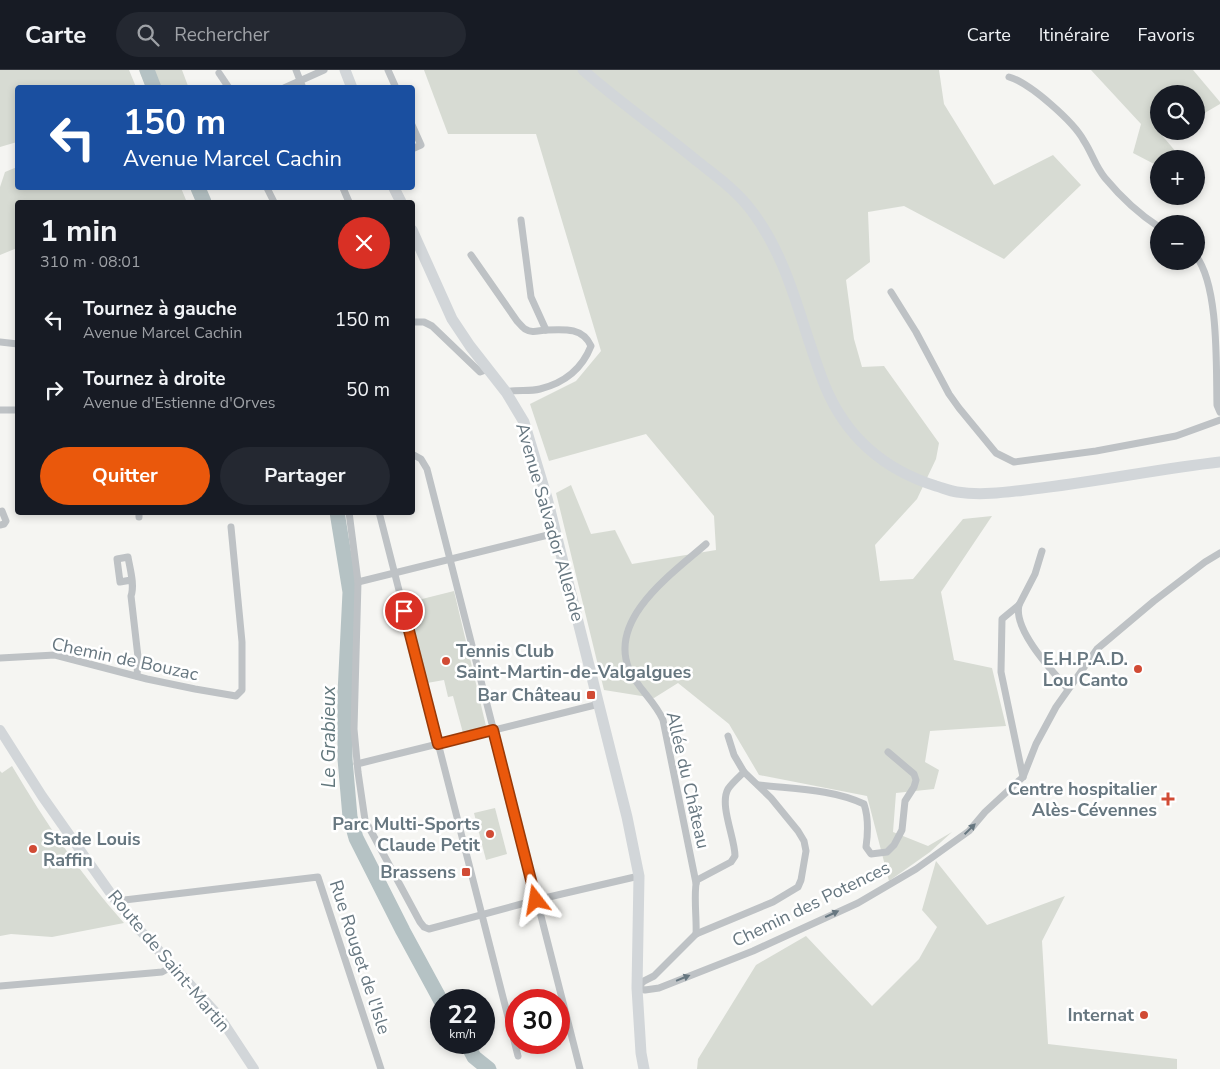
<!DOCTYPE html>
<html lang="fr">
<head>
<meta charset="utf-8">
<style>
	body { margin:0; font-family:"Nunito Sans",sans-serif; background:#242831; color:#f1f3f6; height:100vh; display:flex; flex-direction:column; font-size:19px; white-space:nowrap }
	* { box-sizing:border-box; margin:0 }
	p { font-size:16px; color:#9ea1a6 }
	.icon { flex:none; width:28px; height:28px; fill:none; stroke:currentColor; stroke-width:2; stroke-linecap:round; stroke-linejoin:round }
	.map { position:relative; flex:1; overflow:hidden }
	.drawer { position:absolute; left:15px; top:130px; width:400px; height:315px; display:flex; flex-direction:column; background:#171b24; border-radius:5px; box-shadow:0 2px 8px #0003 }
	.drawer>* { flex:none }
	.top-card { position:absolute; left:15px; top:15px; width:400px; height:105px; border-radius:5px; box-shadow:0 2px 8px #0003; background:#1a4fa0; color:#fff; overflow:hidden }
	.buttons { position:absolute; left:1150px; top:15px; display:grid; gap:10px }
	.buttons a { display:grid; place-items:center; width:55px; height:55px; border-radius:50%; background:#171b24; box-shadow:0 2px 8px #0003; font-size:25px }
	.speed { position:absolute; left:430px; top:919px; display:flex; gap:10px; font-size:25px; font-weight:700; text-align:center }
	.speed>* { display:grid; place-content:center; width:65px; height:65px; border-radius:50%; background:#171b24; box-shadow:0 2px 8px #0003; line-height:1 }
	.speed small { font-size:12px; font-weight:400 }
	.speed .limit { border:8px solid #d22; background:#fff; color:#111 }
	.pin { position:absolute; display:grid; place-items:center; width:42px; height:42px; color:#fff; margin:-21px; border:2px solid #fff; border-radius:50%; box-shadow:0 1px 5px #0007 }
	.me { position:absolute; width:55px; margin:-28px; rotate:346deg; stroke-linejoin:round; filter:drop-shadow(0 0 4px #0008) }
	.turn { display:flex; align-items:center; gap:18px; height:105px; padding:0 25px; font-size:22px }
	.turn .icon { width:65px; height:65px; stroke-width:2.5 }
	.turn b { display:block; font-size:35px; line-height:42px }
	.round { display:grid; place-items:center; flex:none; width:52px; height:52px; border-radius:26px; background:#242831 }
	.summary { display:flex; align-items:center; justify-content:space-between; height:85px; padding:0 25px }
	h1 { font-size:30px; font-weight:700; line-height:38px }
	.button { display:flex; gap:10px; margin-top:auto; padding:10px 25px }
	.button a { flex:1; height:58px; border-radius:30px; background:#ea580c; color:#fff; font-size:20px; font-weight:700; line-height:58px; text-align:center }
	.button a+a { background:#242831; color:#f1f3f6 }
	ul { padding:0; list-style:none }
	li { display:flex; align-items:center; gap:15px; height:70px; padding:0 25px }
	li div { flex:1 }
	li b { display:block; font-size:19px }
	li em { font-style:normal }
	header { display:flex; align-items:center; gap:30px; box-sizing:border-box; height:70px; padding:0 25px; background:#171b24; border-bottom:1px solid #363941 }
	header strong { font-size:24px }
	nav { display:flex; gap:28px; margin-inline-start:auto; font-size:18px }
	.search { width:350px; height:45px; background:#242831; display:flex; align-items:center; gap:12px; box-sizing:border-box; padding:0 18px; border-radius:28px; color:#9ea1a6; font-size:19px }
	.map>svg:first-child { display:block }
	.green { fill:#d7dbd3 }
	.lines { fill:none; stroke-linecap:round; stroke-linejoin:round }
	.river { stroke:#b5c2c4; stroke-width:15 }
	.street { stroke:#bec2c5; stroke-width:7 }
	.secondary { stroke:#d2d6d9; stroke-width:10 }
	.primary { stroke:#d2d6d9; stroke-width:11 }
	.oneway { fill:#677780 }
	.route-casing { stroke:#983908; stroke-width:12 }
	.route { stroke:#ea580c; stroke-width:9 }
	.poi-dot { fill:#d14b35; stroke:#fff; stroke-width:2 }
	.labels { text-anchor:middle; stroke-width:5; stroke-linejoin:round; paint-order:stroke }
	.street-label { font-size:18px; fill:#677780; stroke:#fff }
	.poi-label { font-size:18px; font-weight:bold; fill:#677780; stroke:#fff; text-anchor:end }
	.water-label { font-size:19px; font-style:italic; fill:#63787d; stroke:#fff }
</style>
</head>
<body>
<header>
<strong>Carte</strong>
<div class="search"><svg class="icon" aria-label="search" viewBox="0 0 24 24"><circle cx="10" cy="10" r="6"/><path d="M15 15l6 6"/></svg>Rechercher</div>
<nav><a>Carte</a><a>Itinéraire</a><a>Favoris</a></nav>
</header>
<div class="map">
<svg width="1220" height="999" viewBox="0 0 1220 999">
	<rect width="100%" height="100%" fill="#f5f5f2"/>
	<g class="green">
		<path d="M0,0H129L136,17L18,18L17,72L0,77Z"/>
		<path d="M139,0H182L188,16L184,18L146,17Z"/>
		<path d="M424,0H939L944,34L994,115L1053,85L1081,115L1004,189L904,136L868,142L870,192L846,210L854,269L862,297L884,296L939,373L936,389L917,429L875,475L880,511L913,509L963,449L992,446L941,522L954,590L992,598L1006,656L930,661L925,692L939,700L934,719L896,723L893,762L928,776L952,762L930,782L889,811L867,726L759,705L729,654L678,613L654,628L604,620L556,423L571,415L591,464L615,460L632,494L716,480L714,446L646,364L549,391L530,334L576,311L601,281L536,64H448Z"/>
		<path d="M1091,0H1193L1220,32V34L1196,48V24H1159V45L1155,57L1182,89H1159V95H1156L1133,83L1141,54Z"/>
		<path d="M17,97L18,118H181L186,130L180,132H18L17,178L0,185V117L5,102Z"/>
		<path d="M454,521L486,656L463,663L453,626L448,627L444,610L427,613L406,533Z"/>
		<path d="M12,696C45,752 81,805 124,853L52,867L11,864L0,866V701L2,703Z"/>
		<path d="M495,738L507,784L486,790L474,743Z"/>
		<path d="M936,791L987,855L1065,826L1042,871L1048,974L1177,989V999H697L698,989L756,895L806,866L872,936L919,889L937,857L922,840Z"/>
	</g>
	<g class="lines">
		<g class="river">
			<path d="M147,0L154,18"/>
			<path d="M198,118L204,132"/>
			<path d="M337,442L350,522L345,623V689L350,747L356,768L403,861L441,931"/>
			<path d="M466,972L474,987L489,999"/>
		</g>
		<g class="street">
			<path d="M296,0L303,18"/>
			<path d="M388,0L396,18"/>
			<path d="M219,3L229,18"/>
			<path d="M1009,7C1030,13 1074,52 1084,71C1092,83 1095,96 1105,108C1120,126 1139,144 1159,157"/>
			<path d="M284,18L324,0"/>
			<path d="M412,55L421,75L412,79"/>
			<path d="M267,118L274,132"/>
			<path d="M343,118L349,132"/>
			<path d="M521,150L531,227L546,260"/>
			<path d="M471,185L517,251C519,253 522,257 525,259C533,264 539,260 547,260C566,259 583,258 591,276C582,299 564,313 540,319C529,322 517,319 506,322"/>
			<path d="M1196,186C1219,216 1216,296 1217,335L1220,342"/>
			<path d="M891,222L916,262L949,324L959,338L996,383L1014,392L1096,381L1176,366L1220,350"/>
			<path d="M412,252H424L432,256L480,302L488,299"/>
			<path d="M0,272L18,274"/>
			<path d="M0,340H18"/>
			<path d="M412,384L421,389L427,399L580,999"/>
			<path d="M139,442V447"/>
			<path d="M349,442L358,512L354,659L358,702L365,750L420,852L424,857L429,859L536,830L639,806"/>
			<path d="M379,442L518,986"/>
			<path d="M0,455L4,454L6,451L2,441"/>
			<path d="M131,510L120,512L117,489L128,487C130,499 135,515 131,526L138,587L137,606"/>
			<path d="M358,512L556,463"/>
			<path d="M1019,535C1013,560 1052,601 1068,619"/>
			<path d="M0,588L55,585L147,609L195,619L236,626L242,620V572L231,457"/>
			<path d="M357,694L599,634"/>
			<path d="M744,702L771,728L798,761L804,771L806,781L801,810L798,817L773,832L696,864L654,906L644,911L637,918L645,920L659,918L753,881L858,833L916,799L969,761L985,742L1023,707L1036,674L1056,637L1097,579L1154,531L1205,492L1220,483"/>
			<path d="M1023,707L1001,602L1002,549L1019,535L1035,504L1042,481"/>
			<path d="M759,715C793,719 833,719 864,734C869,749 868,763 866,777L871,784L887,782L894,775L902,760L905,731L914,717L916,710L914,704L888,682"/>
			<path d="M696,813L663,650C655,631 637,618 629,599C608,548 673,503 706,474"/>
			<path d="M116,831L318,807L381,999"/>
			<path d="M696,864C697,850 693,820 697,810L731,792L735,786C735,768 719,735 728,719C732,713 739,707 744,702L734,685L728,666"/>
			<path d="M0,916L151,903L162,902L173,896"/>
		</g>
		<path class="secondary" d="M0,660L42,726L116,831L137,857L219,946L254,999"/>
		<g class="primary">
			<path d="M345,0L352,18"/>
			<path d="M583,0C620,33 660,60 697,91C716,106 736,120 751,140C791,192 801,257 825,316C846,367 885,400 936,416C943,418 950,421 957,422C982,426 1008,422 1033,419C1096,412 1158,399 1220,392"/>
			<path d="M394,118L401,132"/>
			<path d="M412,160L452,249L470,276L506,322L524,352L547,428L627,747L639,806L637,918L641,983L644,999"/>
		</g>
	</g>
	<defs><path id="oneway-solid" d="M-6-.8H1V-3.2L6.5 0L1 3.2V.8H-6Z" transform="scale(1.25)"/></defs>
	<g class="oneway">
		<use href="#oneway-solid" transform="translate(970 759) rotate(-44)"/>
		<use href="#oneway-solid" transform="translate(832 844) rotate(-25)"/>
		<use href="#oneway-solid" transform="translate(683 908) rotate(-22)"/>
	</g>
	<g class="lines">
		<g class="route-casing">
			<path id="route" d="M404,541L438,674L493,660L536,830"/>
		</g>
		<use href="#route" class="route"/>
	</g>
	<g class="poi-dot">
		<circle cx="446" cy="591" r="5"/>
		<circle cx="1138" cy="599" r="5"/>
		<rect x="586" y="620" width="10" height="10" rx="2.5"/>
		<path d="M1165.5 721.5h5v5h5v5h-5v5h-5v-5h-5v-5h5z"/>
		<circle cx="490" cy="764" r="5"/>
		<circle cx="33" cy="779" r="5"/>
		<rect x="461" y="797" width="10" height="10" rx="2.5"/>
		<circle cx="1144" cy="945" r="5"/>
	</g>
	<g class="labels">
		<g class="street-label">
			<text transform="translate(550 452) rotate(74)" y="6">Avenue Salvador Allende</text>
			<text transform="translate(125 589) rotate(12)" y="6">Chemin de Bouzac</text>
			<text transform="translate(688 710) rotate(77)" y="6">Allée du Château</text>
			<text transform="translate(811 834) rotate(-26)" y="6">Chemin des Potences</text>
			<text transform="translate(360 887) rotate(72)" y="6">Rue Rouget de l'Isle</text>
			<text transform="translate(169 891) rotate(50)" y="6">Route de Saint-Martin</text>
		</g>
		<g class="poi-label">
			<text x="456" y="587" text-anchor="start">Tennis Club<tspan x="456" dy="21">Saint-Martin-de-Valgalgues</tspan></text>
			<text x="1128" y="595">E.H.P.A.D.<tspan x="1128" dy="21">Lou Canto</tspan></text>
			<text x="581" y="631">Bar Château</text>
			<text x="1157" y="725">Centre hospitalier<tspan x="1157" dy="21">Alès-Cévennes</tspan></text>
			<text x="480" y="760">Parc Multi-Sports<tspan x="480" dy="21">Claude Petit</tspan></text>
			<text x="43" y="775" text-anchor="start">Stade Louis<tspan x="43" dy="21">Raffin</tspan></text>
			<text x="456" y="808">Brassens</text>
			<text x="1134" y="951">Internat</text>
		</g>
		<g class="water-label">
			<text transform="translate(328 667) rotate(-90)" y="7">Le Grabieux</text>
		</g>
	</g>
</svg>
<div class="buttons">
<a><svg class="icon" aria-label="search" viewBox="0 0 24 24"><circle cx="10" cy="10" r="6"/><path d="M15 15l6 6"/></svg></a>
<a>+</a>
<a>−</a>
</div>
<div class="speed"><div>22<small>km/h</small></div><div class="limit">30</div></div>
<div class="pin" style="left:404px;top:541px;background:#d93025"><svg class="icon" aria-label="arrive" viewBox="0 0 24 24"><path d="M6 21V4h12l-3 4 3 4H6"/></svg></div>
<svg class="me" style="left:536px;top:830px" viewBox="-20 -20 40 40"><path d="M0-17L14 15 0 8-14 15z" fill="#ea580c" stroke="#fff" stroke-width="4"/></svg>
<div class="top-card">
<div class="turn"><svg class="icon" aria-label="left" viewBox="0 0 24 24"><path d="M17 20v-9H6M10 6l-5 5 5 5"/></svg><div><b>150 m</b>Avenue Marcel Cachin</div></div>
</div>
<section class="drawer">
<div class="summary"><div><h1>1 min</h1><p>310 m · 08:01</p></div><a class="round" style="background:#d93025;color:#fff"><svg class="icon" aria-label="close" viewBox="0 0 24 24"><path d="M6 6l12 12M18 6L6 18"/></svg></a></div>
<ul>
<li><svg class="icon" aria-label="left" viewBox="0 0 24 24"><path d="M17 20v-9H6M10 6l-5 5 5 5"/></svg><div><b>Tournez à gauche</b><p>Avenue Marcel Cachin</p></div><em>150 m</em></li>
<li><svg class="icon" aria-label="right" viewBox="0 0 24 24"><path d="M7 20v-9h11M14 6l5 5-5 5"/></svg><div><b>Tournez à droite</b><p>Avenue d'Estienne d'Orves</p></div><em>50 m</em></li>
</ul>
<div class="button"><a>Quitter</a><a>Partager</a></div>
</section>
</div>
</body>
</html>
